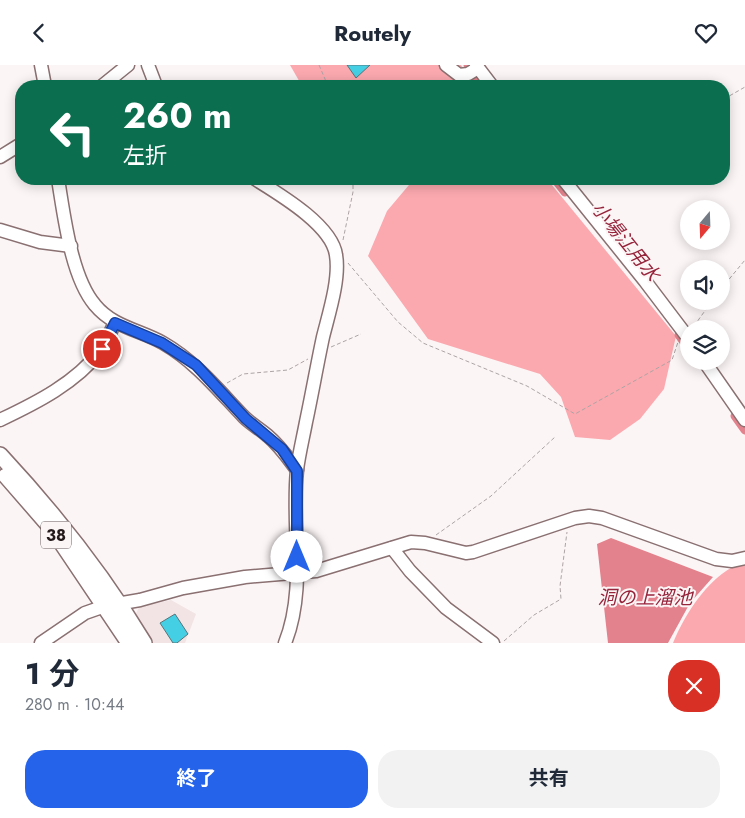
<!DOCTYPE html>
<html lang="ja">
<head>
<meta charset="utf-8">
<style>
	body { margin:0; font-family:Jost,"Noto Sans JP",sans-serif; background:#f2f2f3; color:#1f2937; height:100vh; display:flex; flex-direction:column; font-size:19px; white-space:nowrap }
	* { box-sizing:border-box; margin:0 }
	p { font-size:16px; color:#747a83 }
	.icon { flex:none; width:28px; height:28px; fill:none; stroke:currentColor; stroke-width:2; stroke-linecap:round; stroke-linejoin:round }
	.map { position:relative; height:578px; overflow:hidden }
	.drawer { display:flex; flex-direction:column; background:#fff; flex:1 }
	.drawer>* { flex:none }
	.top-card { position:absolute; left:15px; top:15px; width:715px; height:105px; border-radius:20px; box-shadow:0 2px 12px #0003; background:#0b6e4f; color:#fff; overflow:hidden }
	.needle { width:32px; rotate:199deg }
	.fabs { position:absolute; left:680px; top:135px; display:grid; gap:10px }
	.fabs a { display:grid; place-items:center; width:50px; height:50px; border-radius:50%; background:#fff; box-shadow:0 2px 12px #0003; font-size:25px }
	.pin { position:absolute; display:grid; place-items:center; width:42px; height:42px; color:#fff; margin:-21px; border:2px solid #fff; border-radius:50%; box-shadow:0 1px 5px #0007 }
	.me { position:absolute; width:55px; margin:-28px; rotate:0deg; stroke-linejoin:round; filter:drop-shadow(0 0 4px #0008) }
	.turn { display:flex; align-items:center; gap:18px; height:105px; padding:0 25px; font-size:22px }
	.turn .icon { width:65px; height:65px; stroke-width:2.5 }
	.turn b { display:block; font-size:35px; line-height:42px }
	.round { display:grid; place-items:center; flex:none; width:52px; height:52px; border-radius:20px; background:#f2f2f3 }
	.headline { display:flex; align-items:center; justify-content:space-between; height:85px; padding:0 25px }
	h1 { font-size:30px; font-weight:700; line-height:38px }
	.action { display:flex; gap:10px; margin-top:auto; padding:10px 25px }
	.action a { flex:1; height:58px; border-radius:20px; background:#2563eb; color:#fff; font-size:20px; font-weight:700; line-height:58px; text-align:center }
	.action a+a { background:#f2f2f3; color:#1f2937 }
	header { display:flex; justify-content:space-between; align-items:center; height:65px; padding:0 25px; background:#fff; font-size:22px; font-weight:700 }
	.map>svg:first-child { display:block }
	.built { fill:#f2e4e4 }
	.green { fill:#fba9af }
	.water { fill:#e3828c }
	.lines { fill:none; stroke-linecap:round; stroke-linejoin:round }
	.canal { stroke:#e3828c; stroke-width:9 }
	.building { fill:#45cfe4; stroke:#587479 }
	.minor-casing { stroke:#8a7071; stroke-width:15 }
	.major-casing { stroke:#8a7071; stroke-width:18 }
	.path { stroke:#aca4a5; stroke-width:1; stroke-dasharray:4 2.5; stroke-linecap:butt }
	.minor { stroke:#fff; stroke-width:12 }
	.major { stroke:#fff; stroke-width:15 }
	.route-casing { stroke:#184099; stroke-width:12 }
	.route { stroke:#2563eb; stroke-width:9 }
	.labels { text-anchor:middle; stroke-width:4; stroke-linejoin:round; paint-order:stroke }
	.shield { fill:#fcf5f6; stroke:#665c5d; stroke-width:1 }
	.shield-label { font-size:16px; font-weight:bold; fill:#261b1c }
	.water-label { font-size:19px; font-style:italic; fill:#96243b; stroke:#fcf5f6 }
</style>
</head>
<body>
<header><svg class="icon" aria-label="back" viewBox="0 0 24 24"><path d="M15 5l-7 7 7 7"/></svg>Routely<svg class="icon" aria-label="heart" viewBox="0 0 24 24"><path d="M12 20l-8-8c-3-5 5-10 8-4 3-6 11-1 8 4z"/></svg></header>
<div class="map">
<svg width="745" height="578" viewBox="0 0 745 578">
	<rect width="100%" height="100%" fill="#fcf5f6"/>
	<path class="built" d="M171,535L196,549L185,578H151L134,553L139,542Z"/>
	<g class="green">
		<path d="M290,0H461L477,21H302Z"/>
		<path d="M414,114H547L676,271L664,324L640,354L610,375L575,372L561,332L540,309L428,274L368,191L387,146Z"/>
		<path d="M745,497V578H673C685,548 712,506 745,497Z"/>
	</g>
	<path class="water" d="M611,473L713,512L690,538L668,578H608L597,479Z"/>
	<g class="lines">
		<g class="canal">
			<path d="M468,0L483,21"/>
			<path d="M555,114L565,127"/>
			<path d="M679,270L689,284"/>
			<path d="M735,351L745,365"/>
		</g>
	</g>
	<g class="building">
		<path d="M347,0H370L356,13Z"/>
		<path d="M175,549L188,569L177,578H173L160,558Z"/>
	</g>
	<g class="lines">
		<g class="minor-casing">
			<g id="minor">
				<path d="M41,0L45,21"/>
				<path d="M148,0L156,21"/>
				<path d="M446,0L459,10L468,9L478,3"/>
				<path d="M476,0L492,21"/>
				<path d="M102,21L128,0"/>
				<path d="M0,92L21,79"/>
				<path d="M58,114C64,150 71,212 95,240C113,262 140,265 163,278C196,297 218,325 244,352C251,359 260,364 268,371C280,381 288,393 297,405"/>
				<path d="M255,114C279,129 332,160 336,190C340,214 329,248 323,272C317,300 312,329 306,357C303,373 299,389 297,405C291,463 307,523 285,578"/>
				<path d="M563,114L645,216L689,274"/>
				<path d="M0,165L40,177L71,181"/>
				<path d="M704,296L745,355"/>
				<path d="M0,355C36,338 76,318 101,285C107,277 110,267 115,258"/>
				<path d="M392,483L410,506L446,543L493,578"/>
				<path d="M41,578L85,548L105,541L140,535L183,523L245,512L316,506L411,477L425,478L466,488L473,487L575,453L589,451L602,453L716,494L732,496L745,493"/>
			</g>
		</g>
		<g class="major-casing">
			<g id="major">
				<path d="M0,390C54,448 103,510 144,578"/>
				<path d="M6,411L53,465L129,578"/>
			</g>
		</g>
		<g class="path">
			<path d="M319,0L328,21"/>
			<path d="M724,34L745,22"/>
			<path d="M578,117L584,114"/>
			<path d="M343,175L353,127V114"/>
			<path d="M348,198L398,257L423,278L527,321L575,349L672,295L678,277"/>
			<path d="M721,224L745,195"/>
			<path d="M694,261L712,236"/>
			<path d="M331,282L361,269"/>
			<path d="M227,318L243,309L288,305L308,294"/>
			<path d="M436,470L491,431L555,372"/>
			<path d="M504,576L534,550L561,534L560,521L567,467"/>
		</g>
		<use href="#minor" class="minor"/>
		<use href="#major" class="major"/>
	</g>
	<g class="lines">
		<g class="route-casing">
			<path id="route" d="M102,284L115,258L162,278L196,300L246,354L282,384L297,406V492"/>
		</g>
		<use href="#route" class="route"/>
	</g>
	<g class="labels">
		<rect class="shield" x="41" y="456.5" width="30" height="27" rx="4"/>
		<g class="shield-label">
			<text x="56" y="476">38</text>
		</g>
		<g class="water-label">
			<text transform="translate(626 176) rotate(51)" y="7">小場江用水</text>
			<text x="645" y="539">洞の上溜池</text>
		</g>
	</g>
</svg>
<div class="fabs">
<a><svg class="needle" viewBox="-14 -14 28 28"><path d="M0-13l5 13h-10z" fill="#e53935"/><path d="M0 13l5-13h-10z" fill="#747a83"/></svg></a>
<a><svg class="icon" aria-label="sound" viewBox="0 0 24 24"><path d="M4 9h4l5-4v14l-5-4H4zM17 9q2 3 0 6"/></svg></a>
<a><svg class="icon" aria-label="layers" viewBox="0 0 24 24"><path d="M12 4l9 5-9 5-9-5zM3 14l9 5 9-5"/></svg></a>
</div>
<div class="pin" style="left:102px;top:284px;background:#d93025"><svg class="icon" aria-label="arrive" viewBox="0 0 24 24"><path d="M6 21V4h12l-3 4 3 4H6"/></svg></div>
<svg class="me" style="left:297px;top:492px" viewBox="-20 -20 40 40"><circle r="19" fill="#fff"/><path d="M0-13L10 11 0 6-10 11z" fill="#2563eb"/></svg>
<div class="top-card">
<div class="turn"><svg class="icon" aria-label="left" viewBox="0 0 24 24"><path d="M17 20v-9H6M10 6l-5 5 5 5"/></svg><div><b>260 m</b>左折</div></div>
</div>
</div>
<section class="drawer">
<div class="headline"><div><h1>1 分</h1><p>280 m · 10:44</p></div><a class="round" style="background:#d93025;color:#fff"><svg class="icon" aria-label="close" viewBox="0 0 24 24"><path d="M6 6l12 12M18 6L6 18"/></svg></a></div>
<div class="action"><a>終了</a><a>共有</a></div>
</section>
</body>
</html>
